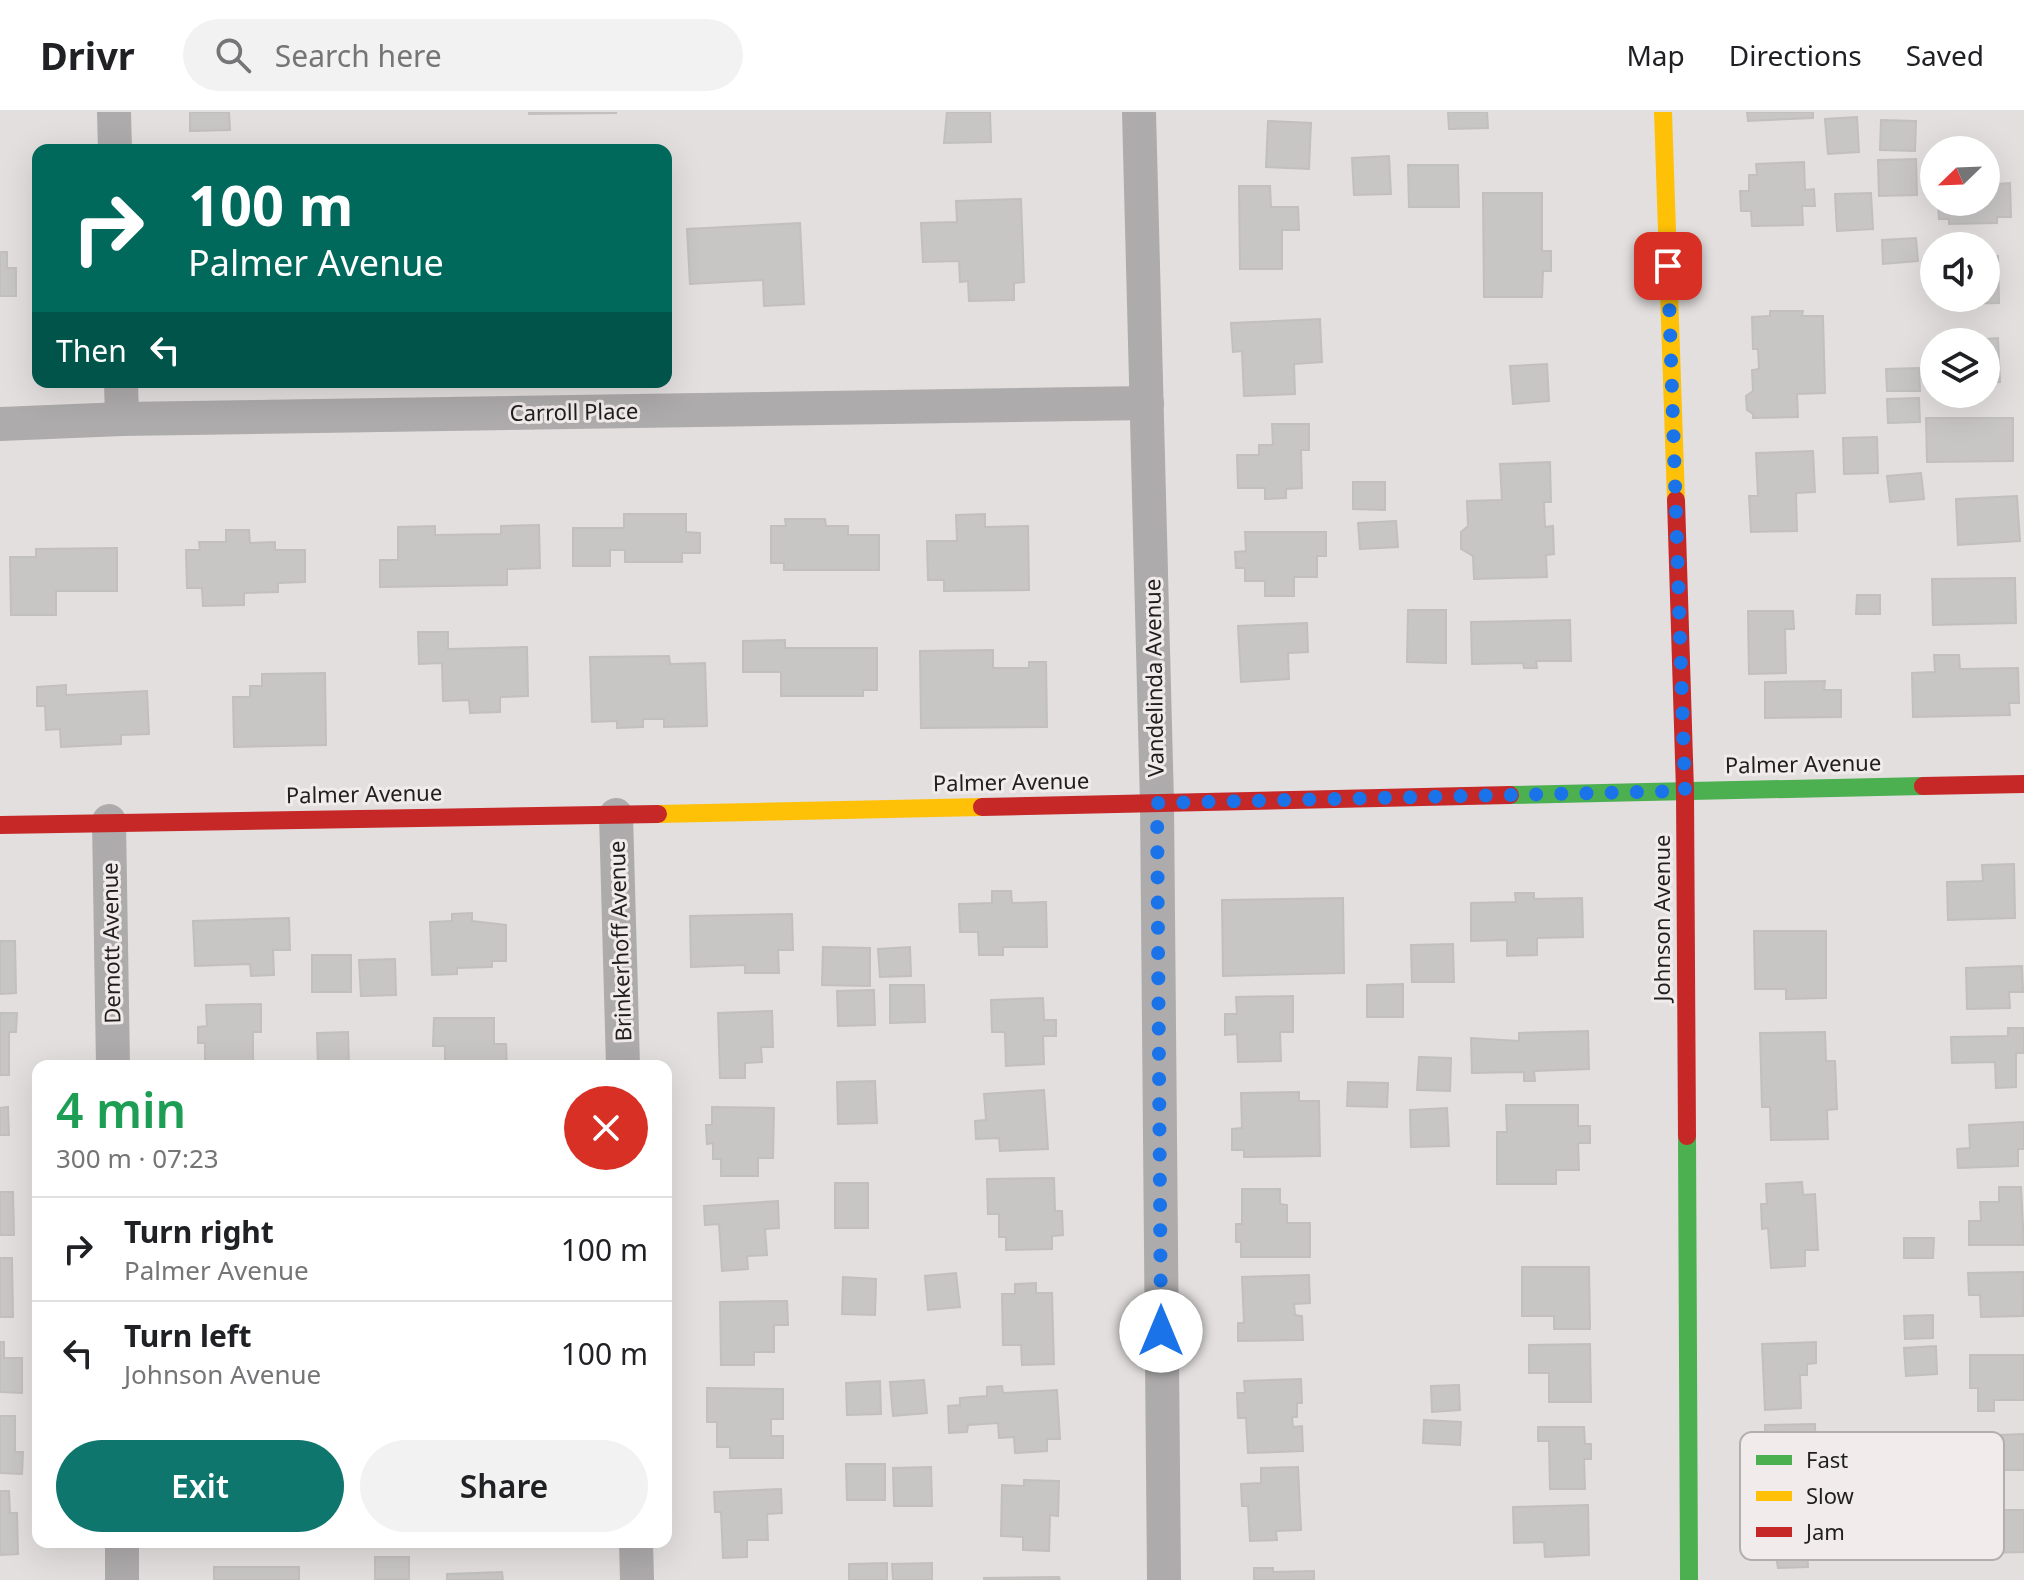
<!DOCTYPE html>
<html lang="en">
<head>
<meta charset="utf-8">
<style>
	body { margin:0; font-family:"Noto Sans",sans-serif; background:#f2f2f2; color:#202124; height:100vh; display:flex; flex-direction:column; font-size:30px; white-space:nowrap }
	* { box-sizing:border-box; margin:0 }
	p { font-size:26px; color:#757577 }
	.icon { flex:none; width:44px; height:44px; fill:none; stroke:currentColor; stroke-width:2; stroke-linecap:round; stroke-linejoin:round }
	.map { position:relative; flex:1; overflow:hidden }
	.side { position:absolute; left:32px; top:948px; width:640px; height:488px; display:flex; flex-direction:column; background:#fff; border-radius:16px; box-shadow:0 8px 32px #0002 }
	.side>* { flex:none }
	.guide { position:absolute; left:32px; top:32px; width:640px; height:244px; border-radius:16px; box-shadow:0 8px 32px #0002; background:#00695c; color:#fff; overflow:hidden }
	.needle { width:52px; rotate:247deg }
	.buttons { position:absolute; left:1920px; top:24px; display:grid; gap:16px }
	.buttons a { display:grid; place-items:center; width:80px; height:80px; border-radius:50%; background:#fff; box-shadow:0 8px 32px #0002; font-size:40px }
	.pin { position:absolute; display:grid; place-items:center; width:68px; height:68px; color:#fff; margin:-34px; border-radius:16px; box-shadow:0 4px 12px #0006 }
	.me { position:absolute; width:88px; margin:-44px; rotate:0deg; stroke-linejoin:round; filter:drop-shadow(0 0 6px #0008) }
	.turn { display:flex; align-items:center; gap:28px; height:168px; padding:0 24px; font-size:36px }
	.turn .icon { width:104px; height:104px; stroke-width:2.5 }
	.turn b { display:block; font-size:56px; line-height:68px }
	.then { display:flex; align-items:center; height:76px; padding:0 24px; background:#0003; gap:16px; font-size:30px }
	.round { display:grid; place-items:center; flex:none; width:84px; height:84px; border-radius:42px; background:#f2f2f2 }
	.head { display:flex; align-items:center; justify-content:space-between; height:136px; padding:0 24px }
	h1 { font-size:48px; font-weight:600; line-height:60px; color:#1e9e55 }
	.cta { display:flex; gap:16px; margin-top:auto; padding:16px 24px }
	.cta a { flex:1; height:92px; border-radius:48px; background:#0f766e; color:#fff; font-size:32px; font-weight:600; line-height:92px; text-align:center }
	.cta a+a { background:#f2f2f2; color:#202124 }
	ul { padding:0; list-style:none }
	li { display:flex; align-items:center; gap:24px; height:104px; padding:0 24px; border-top:2px solid #e0e0e0 }
	li div { flex:1 }
	li b { display:block; font-size:30px }
	li em { font-style:normal }
	header { display:flex; align-items:center; gap:48px; box-sizing:border-box; height:112px; padding:0 40px; background:#fff; border-bottom:2px solid #e0e0e0 }
	header strong { font-size:38px }
	nav { display:flex; gap:44px; margin-inline-start:auto; font-size:28px }
	.search { width:560px; height:72px; background:#f2f2f2; display:flex; align-items:center; gap:20px; box-sizing:border-box; padding:0 28px; border-radius:44px; color:#757577; font-size:30px }
	.map>svg:first-child { display:block }
	.building { fill:#c8c5c5; stroke:#c2bfbf; stroke-width:2 }
	.lines { fill:none; stroke-linecap:round; stroke-linejoin:round }
	.street { stroke:#adabab; stroke-width:34 }
	.fast { stroke:#4caf50; stroke-width:18 }
	.slow { stroke:#ffc107; stroke-width:18 }
	.jam { stroke:#c62828; stroke-width:18 }
	.route { stroke:#1a73e8; stroke-width:14; stroke-dasharray:0 25.2 }
	.labels { text-anchor:middle; stroke-width:6; stroke-linejoin:round; paint-order:stroke }
	.street-label { font-size:22px; fill:#201e1e; stroke:#f2ebeb }
	.key { fill:#f2ebeb; stroke:#b3aeae; stroke-width:2 }
	.key-label { font-size:22px; fill:#201e1e }
</style>
</head>
<body>
<header>
<strong>Drivr</strong>
<div class="search"><svg class="icon" aria-label="search" viewBox="0 0 24 24"><circle cx="10" cy="10" r="6"/><path d="M15 15l6 6"/></svg>Search here</div>
<nav><a>Map</a><a>Directions</a><a>Saved</a></nav>
</header>
<div class="map">
<svg width="2024" height="1468" viewBox="0 0 2024 1468">
	<rect width="100%" height="100%" fill="#e3dfdf"/>
	<g class="building">
		<path d="M190,0H229L230,18L190,19Z"/>
		<path d="M529,0H616V1L529,2Z"/>
		<path d="M947,0H990L991,30L944,31Z"/>
		<path d="M1448,0H1487L1488,16L1449,17Z"/>
		<path d="M1747,0H1813V6L1748,9Z"/>
		<path d="M1857,5L1859,40L1828,42L1825,7Z"/>
		<path d="M1881,8L1916,9L1915,39L1880,38Z"/>
		<path d="M1268,9L1311,11L1309,57L1266,55Z"/>
		<path d="M1389,44L1391,82L1354,83L1352,46Z"/>
		<path d="M1916,47L1917,83L1879,84L1878,48Z"/>
		<path d="M1804,50L1805,78L1814,77L1815,94H1802L1803,113L1752,114L1751,99H1741L1740,79H1749V63H1757L1756,52Z"/>
		<path d="M1408,53H1458L1459,95H1409Z"/>
		<path d="M1986,63H1997V72L2010,71L2011,105H1997V111L1949,112V107H1939L1938,90H1986Z"/>
		<path d="M1239,74H1270L1271,95H1298L1299,118H1282V157H1240Z"/>
		<path d="M1483,81H1542V139H1551V159H1543L1542,185H1484Z"/>
		<path d="M1871,81L1873,117L1837,119L1835,82Z"/>
		<path d="M1021,87L1024,170L1014,171V188L969,189L968,169L960,170L959,149L923,150L921,111L957,110L956,89Z"/>
		<path d="M800,111L804,192L764,194L763,168L690,172L687,117Z"/>
		<path d="M1916,126L1918,149L1883,152L1882,128Z"/>
		<path d="M0,140H7V156H16V184H0Z"/>
		<path d="M1986,144H1998L1999,191L1950,192V186H1986Z"/>
		<path d="M1770,199H1803L1802,204H1823L1825,281L1797,282L1798,305L1753,306V302L1747,298L1746,284L1753,279L1752,258L1759,257L1758,237H1753L1752,205L1770,204Z"/>
		<path d="M1320,207L1322,250L1294,252L1295,282L1244,284L1242,239L1233,240L1231,211Z"/>
		<path d="M1998,226L2000,270L1986,271V230H1950Z"/>
		<path d="M1547,252L1549,289L1513,292L1510,254Z"/>
		<path d="M1919,256L1920,279H1887L1886,257Z"/>
		<path d="M1919,286L1920,310L1888,311L1887,287Z"/>
		<path d="M1926,306H2013V349L1927,350Z"/>
		<path d="M1272,312H1309V338H1301L1302,376L1286,377V386L1265,387V376H1238L1237,343H1259V333H1273Z"/>
		<path d="M1877,325L1878,361L1844,362L1843,326Z"/>
		<path d="M1813,339L1815,380L1796,381L1797,419L1751,420L1749,384H1758L1756,341Z"/>
		<path d="M1550,350L1551,390H1544L1545,415L1553,414L1554,442L1546,443L1547,465L1474,467L1473,444L1461,437V420L1468,414L1467,389L1502,388L1500,352Z"/>
		<path d="M1921,361L1924,387L1890,390L1887,364Z"/>
		<path d="M1353,370H1385V398L1353,397Z"/>
		<path d="M2017,384L2020,429L1958,433L1956,387Z"/>
		<path d="M624,402H686V420L700,421V441H682V450H625V438H610V454H573V416H624Z"/>
		<path d="M985,402V415L1028,414L1029,478L944,479V468H928L927,429H957L956,403Z"/>
		<path d="M785,407H825L826,414H848V423H879V458H784V451H771V414H786Z"/>
		<path d="M1396,409L1398,435L1360,437L1358,411Z"/>
		<path d="M539,413L540,456L507,457V473L380,475V448H398V415L435,414V423L501,422V414Z"/>
		<path d="M226,418H249L250,431L275,430V438H305V470L278,471V480L244,481V493L203,494L202,476H187L186,438H200L199,430H226Z"/>
		<path d="M1245,420H1326V444H1317V465H1294V484H1265V469H1245V456H1236L1235,440L1246,439Z"/>
		<path d="M117,436V479H56V503H11L10,445H36V437Z"/>
		<path d="M2015,466L2016,511L1933,513L1932,467Z"/>
		<path d="M1857,483H1880V502H1856Z"/>
		<path d="M1408,498H1446V551L1407,550Z"/>
		<path d="M1748,499H1793L1794,517H1785L1786,561L1749,562Z"/>
		<path d="M1570,508L1571,549H1536L1537,556H1524L1523,551L1472,552L1471,510Z"/>
		<path d="M1307,511L1308,540L1288,541L1289,567L1241,570L1238,514Z"/>
		<path d="M418,520H448V537L527,535L528,584L500,585V600L470,601L469,588L443,589L442,551L419,552Z"/>
		<path d="M785,528V536H877V578H863V584H781V560H743V529Z"/>
		<path d="M993,538V556H1029V550H1046L1047,615L921,616L920,539Z"/>
		<path d="M1934,543H1959L1960,557L2018,556L2019,591H2009L2010,603L1913,605L1912,561L1935,560Z"/>
		<path d="M669,544L670,552L705,551L707,614L664,615V607H643V615L617,616V609L592,610L590,545Z"/>
		<path d="M325,561L326,633L234,635L233,585H250V574H262V562Z"/>
		<path d="M1825,569L1824,578H1841V605L1765,606V570Z"/>
		<path d="M66,573V583L147,579L149,622L121,623V632L61,635L60,617L46,618L45,594H37V575Z"/>
		<path d="M2014,752L2015,806L1948,808L1947,770L1983,769L1982,753Z"/>
		<path d="M992,779H1011L1012,791L1046,790L1047,835H1003V843H979L978,820H960L959,792L992,791Z"/>
		<path d="M1515,781H1534V787L1582,786L1583,825L1537,826V843L1507,844V828L1471,829V791L1516,790Z"/>
		<path d="M1343,786L1344,861L1223,864L1222,788Z"/>
		<path d="M472,801V809L506,813V849H492V855L457,856V862L432,863L430,810L452,809V802Z"/>
		<path d="M792,802L793,838H778L779,861H745V853L691,855L690,804Z"/>
		<path d="M289,806L290,838H273L274,863L251,864L250,852L195,854L193,809Z"/>
		<path d="M1754,819H1826V886L1786,887V877H1755Z"/>
		<path d="M0,829H15L16,881L0,882Z"/>
		<path d="M1453,832L1454,870H1412L1411,833Z"/>
		<path d="M823,835L870,836V874L822,873Z"/>
		<path d="M910,835L911,864L880,865L878,837Z"/>
		<rect x="312" y="843" width="39" height="37"/>
		<path d="M395,847L396,883L361,884L359,848Z"/>
		<path d="M2022,854L2023,880H2009L2010,896L1967,897L1966,856Z"/>
		<path d="M1403,872V905H1367V873Z"/>
		<path d="M890,873H924L925,910L890,911Z"/>
		<path d="M874,878L875,913L838,914L837,879Z"/>
		<path d="M1293,884V920H1280L1281,949L1238,950L1237,922L1225,923V902H1237L1236,885Z"/>
		<path d="M1043,886L1044,908H1056V924H1043L1044,952L1006,954L1005,920H992L991,888Z"/>
		<path d="M261,892V920H253V951H205V931H198V915L207,914L206,893Z"/>
		<path d="M772,899L773,935H761L762,950L745,951V966H720L718,901Z"/>
		<path d="M0,901H17L16,920H9V963H0Z"/>
		<path d="M434,906H494V932H506L507,954H445V934H433Z"/>
		<path d="M2008,916H2024V941H2016V975L1996,976L1995,950L1952,951L1951,925L2008,924Z"/>
		<path d="M1588,919L1589,957L1534,959L1535,969H1524V960L1472,961L1471,926L1519,929V921Z"/>
		<path d="M348,920L349,954H318L317,921Z"/>
		<path d="M1825,920L1826,949H1835L1837,997L1827,998L1828,1027L1771,1028L1770,995H1762L1760,921Z"/>
		<path d="M1419,945L1451,946L1450,979L1417,978Z"/>
		<path d="M875,969L877,1011L838,1012L837,970Z"/>
		<path d="M1348,970L1388,971L1387,995L1347,994Z"/>
		<path d="M1044,978L1048,1037L1000,1039L999,1026L976,1027L975,1009L986,1008L984,982Z"/>
		<path d="M1299,980V989H1319L1320,1044L1244,1045V1038H1232V1017L1242,1016L1241,981Z"/>
		<path d="M1506,993H1578V1014H1590V1031H1578L1579,1058H1556V1072H1497V1020H1507Z"/>
		<path d="M8,995L9,1023H0V996Z"/>
		<path d="M712,995L774,996L773,1046H758V1064H721V1047H713V1031L707,1032L706,1013H712Z"/>
		<path d="M1447,996L1449,1034L1411,1035L1410,998Z"/>
		<path d="M2024,1010V1037H2018V1054L1958,1056L1957,1037L1970,1036L1969,1013Z"/>
		<path d="M1054,1066L1055,1099H1062L1063,1123L1052,1124V1137L1006,1138V1125H999V1102H988L987,1067Z"/>
		<path d="M1802,1070L1803,1083L1815,1082L1818,1138H1805V1154L1771,1156L1768,1116L1762,1117L1761,1092H1767L1766,1072Z"/>
		<rect x="835" y="1071" width="33" height="45"/>
		<path d="M1999,1075H2021L2024,1133H1969V1109H1981L1980,1090H1999Z"/>
		<path d="M1242,1077H1280V1092L1287,1093V1111H1310V1145H1241V1130H1236V1112H1242Z"/>
		<path d="M0,1080H13L14,1123H0Z"/>
		<path d="M778,1089L779,1116L765,1117L767,1143L747,1144L748,1157L722,1159L719,1112L705,1113L704,1094Z"/>
		<path d="M1904,1126H1934L1933,1146H1904Z"/>
		<path d="M0,1146H12L13,1205H0Z"/>
		<path d="M1522,1155H1589L1590,1217H1554V1204H1522Z"/>
		<path d="M2024,1160L2023,1204L1981,1205L1980,1183H1969L1968,1161Z"/>
		<path d="M956,1161L960,1195L928,1198L925,1164Z"/>
		<path d="M1309,1163L1310,1191L1294,1192L1295,1203L1302,1204L1303,1228L1238,1229V1211H1244L1242,1165Z"/>
		<path d="M843,1165L876,1167L875,1203L842,1202Z"/>
		<path d="M1036,1171V1181H1052L1054,1252L1022,1253L1021,1233H1003L1002,1182H1015V1172Z"/>
		<path d="M787,1189L788,1213H774V1240H754V1253H721L720,1190Z"/>
		<path d="M1933,1203V1226L1905,1227L1904,1204Z"/>
		<path d="M0,1230H4V1246H22V1281L0,1280Z"/>
		<path d="M1816,1230V1251L1807,1252V1263H1800L1801,1296L1765,1298L1762,1232Z"/>
		<path d="M1590,1232L1591,1290H1549V1261H1529V1233Z"/>
		<path d="M1936,1234L1937,1262L1906,1264L1904,1236Z"/>
		<path d="M1970,1243H2024V1288H1994V1299H1978V1276H1970Z"/>
		<path d="M1301,1267L1302,1291H1297V1305H1292L1293,1315L1302,1314L1303,1339L1248,1341L1246,1306H1238L1237,1281H1245L1244,1269Z"/>
		<path d="M924,1268L927,1301L893,1304L890,1270Z"/>
		<path d="M880,1269L881,1302L847,1303L846,1271Z"/>
		<path d="M1459,1273L1460,1298L1432,1300L1431,1274Z"/>
		<path d="M1002,1274L1003,1281L1057,1278L1060,1327H1047V1339L1015,1341L1014,1325L999,1326L998,1311L968,1313L967,1320L949,1321L948,1294L960,1293V1286L987,1284V1275Z"/>
		<path d="M707,1276L783,1277V1307H771V1324H783V1346H730V1335H717V1310H707Z"/>
		<path d="M0,1304H15V1340H23L22,1362L0,1361Z"/>
		<path d="M1424,1308L1461,1310L1460,1333L1423,1331Z"/>
		<path d="M1815,1312L1816,1364L1766,1366L1765,1313Z"/>
		<path d="M1538,1315H1584L1585,1332H1591V1347H1584L1585,1377H1550L1549,1329H1538Z"/>
		<path d="M2024,1322V1358H1988L1987,1340H1976L1975,1324Z"/>
		<path d="M846,1352H885V1388H847Z"/>
		<path d="M931,1355L932,1394H894L893,1356Z"/>
		<path d="M1298,1355L1301,1418L1276,1419L1277,1428L1250,1429L1248,1394H1242L1241,1372L1261,1371V1356Z"/>
		<path d="M1024,1368L1059,1369L1058,1404L1050,1403L1049,1439L1023,1438V1425L1001,1424L1002,1373L1024,1374Z"/>
		<path d="M781,1377L782,1401L767,1402L768,1428H747V1445L723,1446L721,1400H715L714,1380Z"/>
		<path d="M0,1379H9L10,1401H17L18,1442L0,1443Z"/>
		<path d="M1820,1389V1412L1846,1411V1439H1807L1808,1455L1778,1456L1772,1422H1766L1765,1406H1771V1390Z"/>
		<path d="M1588,1393L1589,1443L1545,1445L1544,1430L1514,1431L1513,1395Z"/>
		<path d="M1970,1398H2024V1440L1982,1441V1420H1970Z"/>
		<rect x="375" y="1445" width="34" height="22"/>
		<path d="M887,1451V1468H849V1452Z"/>
		<path d="M932,1451V1468H893L892,1452Z"/>
		<rect x="214" y="1455" width="85" height="13"/>
		<path d="M1254,1456H1273V1460L1314,1459V1468H1254Z"/>
		<path d="M502,1460L503,1468H447V1462Z"/>
		<path d="M1059,1465L1060,1468H984V1466Z"/>
	</g>
	<g class="lines">
		<g class="street">
			<path d="M114,0L115,38"/>
			<path d="M1139,0L1157,691L1164,1468"/>
			<path d="M121,270L122,307"/>
			<path d="M0,312L122,307L1147,291"/>
			<path d="M616,703L623,954"/>
			<path d="M109,709L113,954"/>
			<path d="M122,1430V1468"/>
			<path d="M636,1430L637,1468"/>
		</g>
		<g class="fast">
			<path d="M1510,683L1923,674"/>
			<path d="M1687,1024L1689,1468"/>
		</g>
		<g class="slow">
			<path d="M1663,0L1676,388"/>
			<path d="M658,702L982,695"/>
		</g>
		<g class="jam">
			<path d="M1676,388L1685,679L1687,1024"/>
			<path d="M1923,674L2024,672"/>
			<path d="M982,695L1510,683"/>
			<path d="M0,713L658,702"/>
		</g>
	</g>
	<g class="lines">
		<path class="route" d="M1161,1219L1157,691L1685,679L1668,154"/>
	</g>
	<g class="labels">
		<g class="street-label">
			<text transform="translate(574 300) rotate(-1)" y="8">Carroll Place</text>
			<text transform="translate(1154 566) rotate(-91)" y="8">Vandelinda Avenue</text>
			<text transform="translate(1803 652) rotate(-1)" y="8">Palmer Avenue</text>
			<text transform="translate(1011 670) rotate(-1)" y="8">Palmer Avenue</text>
			<text transform="translate(364 682) rotate(-1)" y="8">Palmer Avenue</text>
			<text transform="translate(1662 806) rotate(-90)" y="8">Johnson Avenue</text>
			<text transform="translate(620 829) rotate(-92)" y="8">Brinkerhoff Avenue</text>
			<text transform="translate(111 831) rotate(-91)" y="8">Demott Avenue</text>
		</g>
	</g>
	<rect x="1740" y="1320" width="264" height="128" rx="12" class="key"/>
	<rect x="1756" y="1343" width="36" height="10" fill="#4caf50"/>
	<rect x="1756" y="1379" width="36" height="10" fill="#ffc107"/>
	<rect x="1756" y="1415" width="36" height="10" fill="#c62828"/>
	<g class="key-label">
		<text x="1806" y="1356">Fast</text>
		<text x="1806" y="1392">Slow</text>
		<text x="1806" y="1428">Jam</text>
	</g>
</svg>
<div class="buttons">
<a><svg class="needle" viewBox="-14 -14 28 28"><path d="M0-13l5 13h-10z" fill="#e53935"/><path d="M0 13l5-13h-10z" fill="#757577"/></svg></a>
<a><svg class="icon" aria-label="sound" viewBox="0 0 24 24"><path d="M4 9h4l5-4v14l-5-4H4zM17 9q2 3 0 6"/></svg></a>
<a><svg class="icon" aria-label="layers" viewBox="0 0 24 24"><path d="M12 4l9 5-9 5-9-5zM3 14l9 5 9-5"/></svg></a>
</div>
<div class="pin" style="left:1668px;top:154px;background:#d93025"><svg class="icon" aria-label="arrive" viewBox="0 0 24 24"><path d="M6 21V4h12l-3 4 3 4H6"/></svg></div>
<svg class="me" style="left:1161px;top:1219px" viewBox="-20 -20 40 40"><circle r="19" fill="#fff"/><path d="M0-13L10 11 0 6-10 11z" fill="#1a73e8"/></svg>
<div class="guide">
<div class="turn"><svg class="icon" aria-label="right" viewBox="0 0 24 24"><path d="M7 20v-9h11M14 6l5 5-5 5"/></svg><div><b>100 m</b>Palmer Avenue</div></div>
<div class="then">Then<svg class="icon" aria-label="left" viewBox="0 0 24 24"><path d="M17 20v-9H6M10 6l-5 5 5 5"/></svg></div>
</div>
<section class="side">
<div class="head"><div><h1>4 min</h1><p>300 m · 07:23</p></div><a class="round" style="background:#d93025;color:#fff"><svg class="icon" aria-label="close" viewBox="0 0 24 24"><path d="M6 6l12 12M18 6L6 18"/></svg></a></div>
<ul>
<li><svg class="icon" aria-label="right" viewBox="0 0 24 24"><path d="M7 20v-9h11M14 6l5 5-5 5"/></svg><div><b>Turn right</b><p>Palmer Avenue</p></div><em>100 m</em></li>
<li><svg class="icon" aria-label="left" viewBox="0 0 24 24"><path d="M17 20v-9H6M10 6l-5 5 5 5"/></svg><div><b>Turn left</b><p>Johnson Avenue</p></div><em>100 m</em></li>
</ul>
<div class="cta"><a>Exit</a><a>Share</a></div>
</section>
</div>
</body>
</html>
